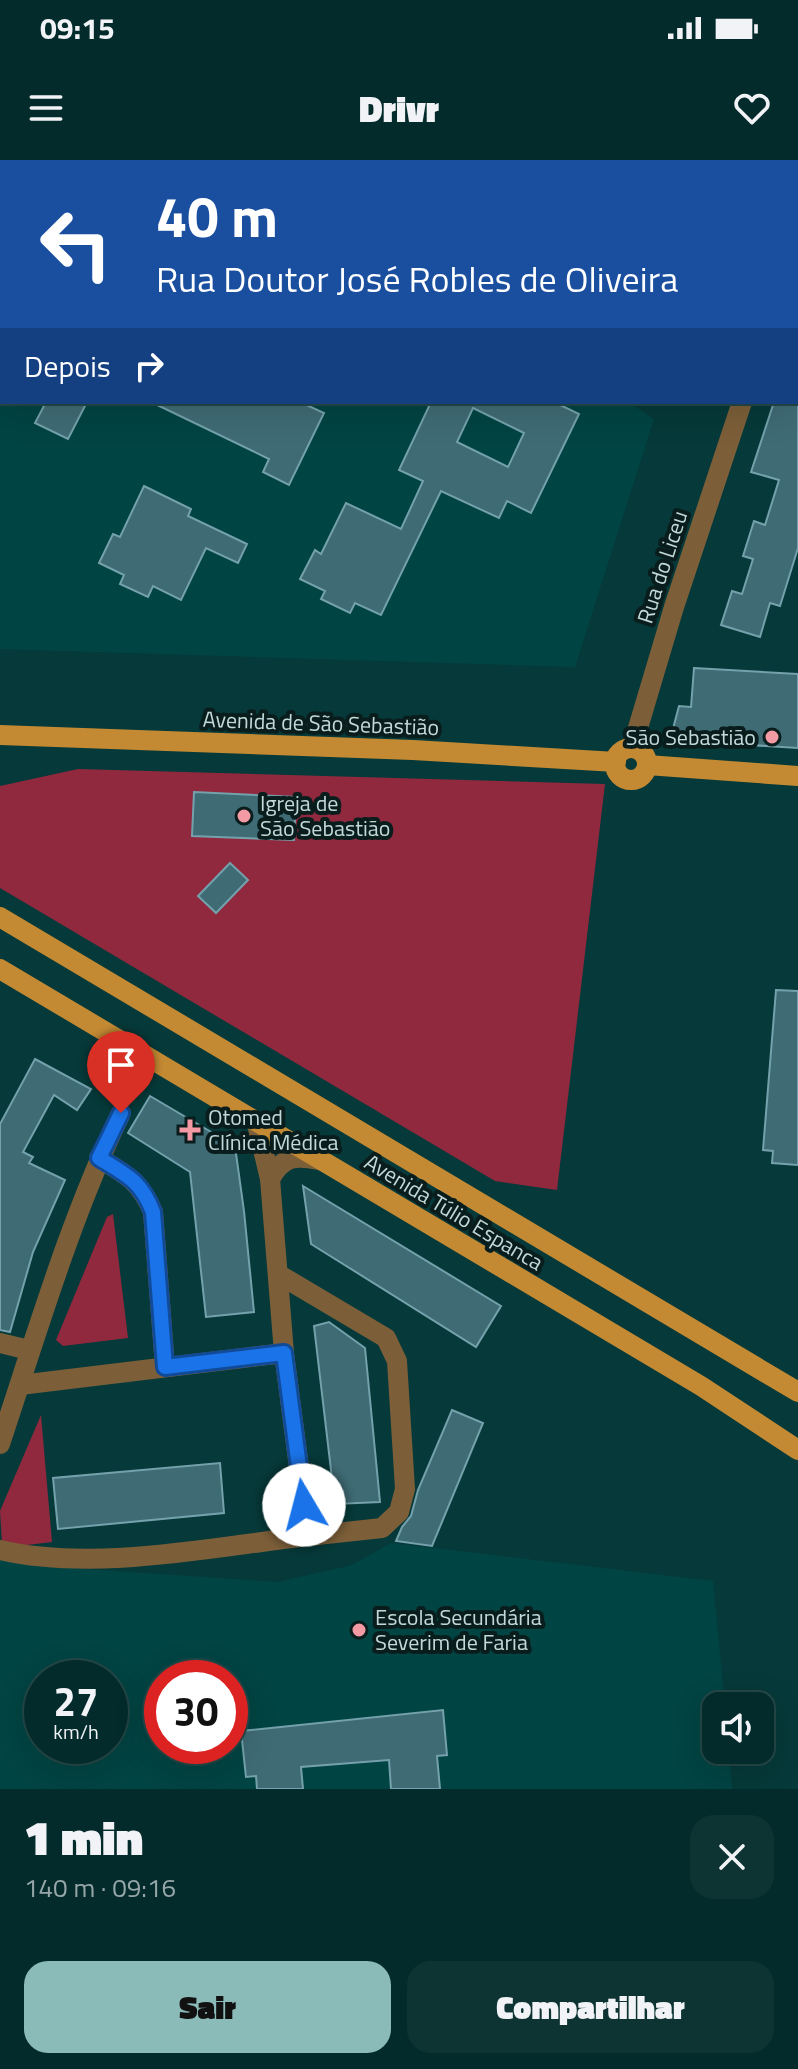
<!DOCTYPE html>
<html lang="pt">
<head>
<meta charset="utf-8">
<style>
	body { margin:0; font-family:"Titillium Web",sans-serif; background:#0d3333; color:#f1f3f6; height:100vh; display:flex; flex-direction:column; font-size:30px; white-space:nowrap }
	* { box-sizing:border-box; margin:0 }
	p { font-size:26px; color:#97a7a9 }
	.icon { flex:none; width:44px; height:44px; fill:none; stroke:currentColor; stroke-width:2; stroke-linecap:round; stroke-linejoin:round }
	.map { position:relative; height:1629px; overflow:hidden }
	.panel { display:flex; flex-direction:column; background:#042b2b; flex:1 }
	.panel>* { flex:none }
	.banner { position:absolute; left:0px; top:0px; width:798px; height:244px; box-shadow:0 8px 32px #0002,0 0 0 2px #254747; background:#1a4fa0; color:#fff; overflow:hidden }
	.fabs { position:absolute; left:702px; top:1532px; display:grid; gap:16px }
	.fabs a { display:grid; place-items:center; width:72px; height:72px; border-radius:16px; background:#042b2b; box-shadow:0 8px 32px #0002,0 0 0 2px #254747; font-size:40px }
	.speed { position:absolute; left:24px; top:1500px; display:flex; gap:16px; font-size:40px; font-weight:700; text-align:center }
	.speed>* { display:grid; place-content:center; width:104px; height:104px; border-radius:50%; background:#042b2b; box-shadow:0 8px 32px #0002,0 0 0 2px #254747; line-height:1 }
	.speed small { font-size:20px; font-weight:400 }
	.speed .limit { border:12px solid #d22; background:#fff; color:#111 }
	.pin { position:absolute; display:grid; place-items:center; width:68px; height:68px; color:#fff; margin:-82px -34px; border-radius:50% 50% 50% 0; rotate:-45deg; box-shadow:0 0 8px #0007 }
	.pin .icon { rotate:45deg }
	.me { position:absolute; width:88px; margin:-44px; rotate:352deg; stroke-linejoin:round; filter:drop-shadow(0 0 6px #0008) }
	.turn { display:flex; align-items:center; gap:28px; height:168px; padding:0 24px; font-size:36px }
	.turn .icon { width:104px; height:104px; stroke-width:2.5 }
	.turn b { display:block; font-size:56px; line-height:68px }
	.then { display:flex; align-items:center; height:76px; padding:0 24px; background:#0003; gap:16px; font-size:30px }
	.round { display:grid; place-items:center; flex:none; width:84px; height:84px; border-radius:24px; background:#0d3333 }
	.head { display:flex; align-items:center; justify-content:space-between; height:136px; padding:0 24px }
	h1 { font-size:48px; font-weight:800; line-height:60px }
	.primary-button { display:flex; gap:16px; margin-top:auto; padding:16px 24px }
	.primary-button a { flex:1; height:92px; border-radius:24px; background:#8bbbb9; color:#111; font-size:32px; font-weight:800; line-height:92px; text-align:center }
	.primary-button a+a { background:#0d3333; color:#f1f3f6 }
	.status { display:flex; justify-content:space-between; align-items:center; height:56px; padding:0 40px; background:#042b2b; direction:ltr }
	.status svg { height:22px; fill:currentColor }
	header { display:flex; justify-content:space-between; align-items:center; height:104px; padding:0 24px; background:#042b2b; font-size:36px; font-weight:800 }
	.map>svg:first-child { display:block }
	.built { fill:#004443; fill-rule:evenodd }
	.green { fill:#90293e }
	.building { fill:#3f6b75; stroke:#74a1ac; stroke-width:2; fill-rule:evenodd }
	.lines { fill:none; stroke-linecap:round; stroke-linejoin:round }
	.minor { stroke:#7c5f39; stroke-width:20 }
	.major { stroke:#c48a33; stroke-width:20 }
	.route-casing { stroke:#114b97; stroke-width:20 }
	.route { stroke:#1a73e8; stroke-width:14 }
	.poi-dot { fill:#f49aa4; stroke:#0a1d1d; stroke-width:3 }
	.labels { text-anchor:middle; stroke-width:8; stroke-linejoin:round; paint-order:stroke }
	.street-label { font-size:22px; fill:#c1d9d8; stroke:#0a1d1d }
	.poi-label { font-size:22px; fill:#c1d9d8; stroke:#0a1d1d; text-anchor:start }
</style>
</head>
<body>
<div class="status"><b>09:15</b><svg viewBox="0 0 49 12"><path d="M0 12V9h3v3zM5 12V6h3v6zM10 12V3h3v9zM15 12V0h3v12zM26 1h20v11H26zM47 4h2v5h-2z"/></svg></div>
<header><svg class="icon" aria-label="menu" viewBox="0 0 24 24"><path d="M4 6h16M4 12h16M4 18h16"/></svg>Drivr<svg class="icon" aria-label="heart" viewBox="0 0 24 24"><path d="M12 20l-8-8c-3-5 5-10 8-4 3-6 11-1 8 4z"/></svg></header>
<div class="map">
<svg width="798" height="1629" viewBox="0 0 798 1629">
	<rect width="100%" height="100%" fill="#063939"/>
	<g class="built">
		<path d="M0,0L255,2H2V242H628L654,259L575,507L0,489Z"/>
		<path d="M391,1383L713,1421L725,1546H716V1590H729L732,1629H0V1395L84,1409L278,1422L352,1405ZM42,1518H110V1586H42ZM162,1518H230V1586H162Z"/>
	</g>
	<g class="green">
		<path d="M78,609L605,624L557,1030L495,1021L0,728V626Z"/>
		<path d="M113,1054L128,1178L63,1186L56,1180L107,1057Z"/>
		<path d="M41,1255L52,1382L19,1386L2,1383L0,1351Z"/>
	</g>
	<g class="building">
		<path d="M46,242H87L68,279L35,263Z"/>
		<path d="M151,242H300L324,253L289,325L263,312L269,299Z"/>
		<path d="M431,242H554L579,254L531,353L507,341L499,358L441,331L381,455L355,443L350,453L321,439L325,431L300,419L315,390L321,394L346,343L401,369L423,321L399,310ZM473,248L524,273L508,307L457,282Z"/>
		<path d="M774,242H798V388L780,446L770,443L760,477L721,465L732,431L742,434L753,399L743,396L754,361L765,365L779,320L751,312Z"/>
		<path d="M144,326L191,349L188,356L247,384L238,403L206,388L181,440L153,426L148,437L120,424L124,415L99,403L113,374L120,377Z"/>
		<path d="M694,508L798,514V588L670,580L679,546L691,547Z"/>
		<path d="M194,632L296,637L294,680L192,676Z"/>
		<path d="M230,703L248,720L216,753L198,736Z"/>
		<path d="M776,830L798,831V1005L772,1003L773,991L763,990Z"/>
		<path d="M35,899L91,929L77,950L54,935L23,992L33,997L29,1003L65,1020L33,1092L10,1172L0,1170V964Z"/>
		<path d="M150,936L235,986L244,1051L254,1152L206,1157L190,1012L128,973Z"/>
		<path d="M303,1026L501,1146L476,1187L311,1084Z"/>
		<path d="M329,1162L365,1188L380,1342L335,1344L314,1166Z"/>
		<path d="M452,1250L483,1263L432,1386L396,1381L402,1367L411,1356L418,1330Z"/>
		<path d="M220,1303L224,1353L58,1369L53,1318Z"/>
		<path d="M443,1550L447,1595L437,1596L440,1629H391L389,1600L301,1607L303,1629H257L256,1616L246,1617L241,1571Z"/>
	</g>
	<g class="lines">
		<g class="minor">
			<path d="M796,81L798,75"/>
			<path d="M632,588L674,447L742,242"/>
			<path d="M99,998C127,1015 140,1021 153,1052L165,1207"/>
			<path d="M270,1019C283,996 295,995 319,1000"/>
			<path d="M278,1114L386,1178L397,1201L405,1329L399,1352L382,1368L308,1376"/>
			<path d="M0,1183L29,1190"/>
			<path d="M20,1225L284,1193"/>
			<path d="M0,1284C37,1173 70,1059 121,953"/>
			<path d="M0,1390C94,1412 213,1387 308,1376L284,1193L270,1019L257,964"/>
		</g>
		<g class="major">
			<path d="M0,575L413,590L616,602"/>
			<circle cx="631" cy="604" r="16"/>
			<path d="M647,605L798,616"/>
			<path d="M0,757L798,1232"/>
			<path d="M0,809L701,1226L798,1290"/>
		</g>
	</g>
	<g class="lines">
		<g class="route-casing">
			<path id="route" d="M121,953L99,998C127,1015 141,1021 153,1052L165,1207L284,1193L304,1345"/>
		</g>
		<use href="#route" class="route"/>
	</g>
	<g class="poi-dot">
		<circle cx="772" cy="577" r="8"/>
		<circle cx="244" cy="656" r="8"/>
		<path d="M186 958h8v8h8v8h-8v8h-8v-8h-8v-8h8z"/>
		<circle cx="359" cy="1470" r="8"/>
	</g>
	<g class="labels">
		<g class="street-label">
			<text transform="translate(662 407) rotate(-72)" y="8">Rua do Liceu</text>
			<text transform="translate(321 563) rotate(2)" y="8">Avenida de São Sebastião</text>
			<text transform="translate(454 1052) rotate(31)" y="8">Avenida Túlio Espanca</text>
		</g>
		<g class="poi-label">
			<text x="756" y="585" text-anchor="end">São Sebastião</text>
			<text x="260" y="651">Igreja de<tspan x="260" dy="25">São Sebastião</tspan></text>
			<text x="208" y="965">Otomed<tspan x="208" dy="25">Clínica Médica</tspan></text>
			<text x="375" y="1465">Escola Secundária<tspan x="375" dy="25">Severim de Faria</tspan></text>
		</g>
	</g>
</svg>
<div class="fabs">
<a><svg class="icon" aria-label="sound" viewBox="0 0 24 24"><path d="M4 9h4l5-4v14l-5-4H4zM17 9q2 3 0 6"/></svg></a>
</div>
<div class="speed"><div>27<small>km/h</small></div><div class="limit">30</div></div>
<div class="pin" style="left:121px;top:953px;background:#d93025"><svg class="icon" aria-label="arrive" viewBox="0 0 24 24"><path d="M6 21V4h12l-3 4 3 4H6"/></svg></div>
<svg class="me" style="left:304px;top:1345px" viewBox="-20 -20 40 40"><circle r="19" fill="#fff"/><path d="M0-13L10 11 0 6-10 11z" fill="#1a73e8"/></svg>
<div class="banner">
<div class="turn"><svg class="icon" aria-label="left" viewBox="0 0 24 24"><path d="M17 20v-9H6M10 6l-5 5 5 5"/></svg><div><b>40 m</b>Rua Doutor José Robles de Oliveira</div></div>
<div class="then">Depois<svg class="icon" aria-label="right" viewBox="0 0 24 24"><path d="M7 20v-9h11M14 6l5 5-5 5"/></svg></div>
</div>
</div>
<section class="panel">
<div class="head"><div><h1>1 min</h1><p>140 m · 09:16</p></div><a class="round"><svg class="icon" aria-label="close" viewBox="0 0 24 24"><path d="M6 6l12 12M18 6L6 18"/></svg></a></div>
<div class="primary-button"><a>Sair</a><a>Compartilhar</a></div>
</section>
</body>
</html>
